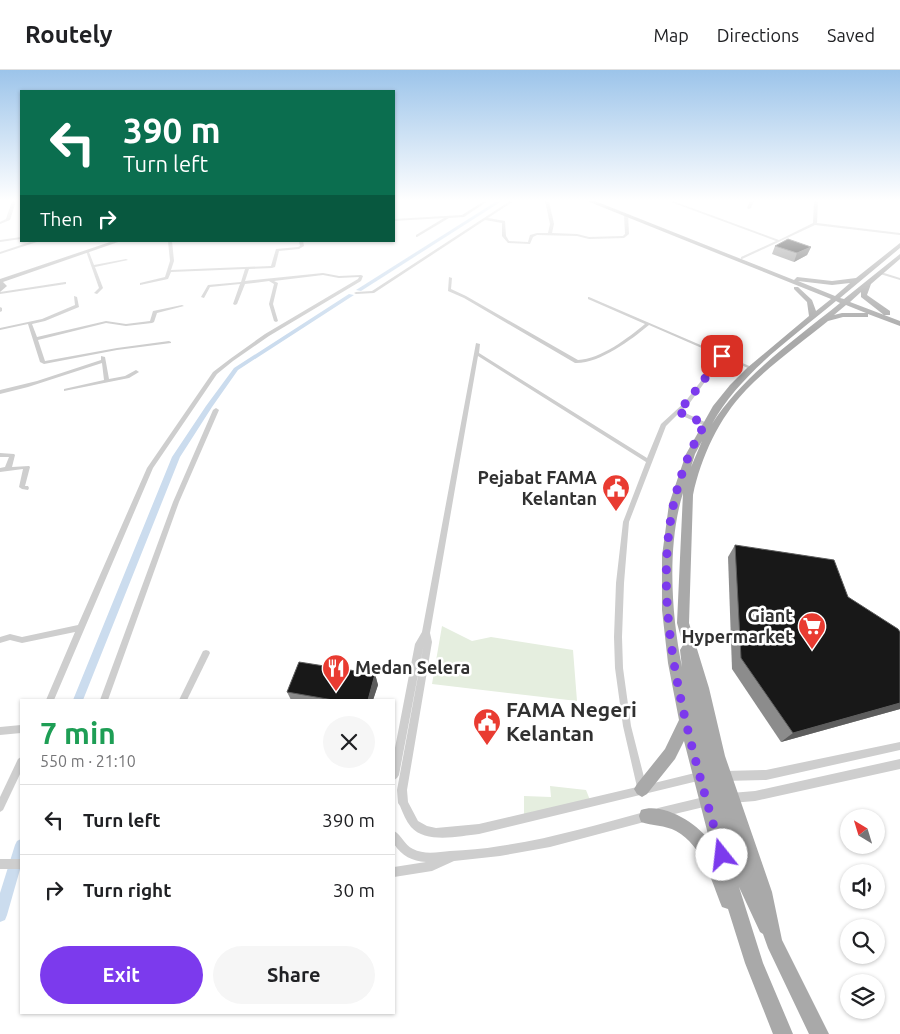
<!DOCTYPE html>
<html lang="en">
<head>
<meta charset="utf-8">
<style>
	body { margin:0; font-family:Ubuntu,sans-serif; background:#f6f6f6; color:#202124; height:100vh; display:flex; flex-direction:column; font-size:19px; white-space:nowrap }
	* { box-sizing:border-box; margin:0 }
	p { font-size:16px; color:#757577 }
	.icon { flex:none; width:28px; height:28px; fill:none; stroke:currentColor; stroke-width:2; stroke-linecap:round; stroke-linejoin:round }
	.map { position:relative; flex:1; overflow:hidden }
	.panel { position:absolute; left:20px; top:629px; width:375px; height:315px; display:flex; flex-direction:column; background:#fff; border-radius:0px; box-shadow:0 1px 4px #0004 }
	.panel>* { flex:none }
	.top-card { position:absolute; left:20px; top:20px; width:375px; height:152px; border-radius:0px; box-shadow:0 1px 4px #0004; background:#0b6e4f; color:#fff; overflow:hidden }
	.needle { width:32px; rotate:322deg }
	.tools { position:absolute; left:840px; top:739px; display:grid; gap:10px }
	.tools a { display:grid; place-items:center; width:45px; height:45px; border-radius:50%; background:#fff; box-shadow:0 1px 4px #0004; font-size:25px }
	.pin { position:absolute; display:grid; place-items:center; width:42px; height:42px; color:#fff; margin:-21px; border-radius:10px; box-shadow:0 2px 8px #0006 }
	.me { position:absolute; width:55px; margin:-28px; rotate:344deg; stroke-linejoin:round; filter:drop-shadow(0 0 4px #0008) }
	.turn { display:flex; align-items:center; gap:18px; height:105px; padding:0 20px; font-size:22px }
	.turn .icon { width:65px; height:65px; stroke-width:2.5 }
	.turn b { display:block; font-size:35px; line-height:42px }
	.then { display:flex; align-items:center; height:48px; padding:0 20px; background:#0003; gap:10px; font-size:19px }
	.round { display:grid; place-items:center; flex:none; width:52px; height:52px; border-radius:26px; background:#f6f6f6 }
	.head { display:flex; align-items:center; justify-content:space-between; height:85px; padding:0 20px }
	h1 { font-size:30px; font-weight:700; line-height:38px; color:#1e9e55 }
	.cta { display:flex; gap:10px; margin-top:auto; padding:10px 20px }
	.cta a { flex:1; height:58px; border-radius:30px; background:#7c3aed; color:#fff; font-size:20px; font-weight:700; line-height:58px; text-align:center }
	.cta a+a { background:#f6f6f6; color:#202124 }
	ul { padding:0; list-style:none }
	li { display:flex; align-items:center; gap:15px; height:70px; padding:0 20px; border-top:1px solid #e0e0e0 }
	li div { flex:1 }
	li b { display:block; font-size:19px }
	li em { font-style:normal }
	header { display:flex; align-items:center; gap:30px; box-sizing:border-box; height:70px; padding:0 25px; background:#fff; border-bottom:1px solid #e0e0e0 }
	header strong { font-size:24px }
	nav { display:flex; gap:28px; margin-inline-start:auto; font-size:18px }
	.map>svg:first-child { display:block }
	.green { fill:#e5eedf }
	.lines { fill:none; stroke-linecap:round; stroke-linejoin:round }
	.canal { fill:#cbdcee; fill-rule:evenodd }
	.minor { fill:#cecece; fill-rule:evenodd }
	.secondary { fill:#bbb; fill-rule:evenodd }
	.primary { fill:#a9a9a9; fill-rule:evenodd }
	.wall { fill:#8c8c8c }
	.shaded-wall { fill:#5d5d5d }
	.building { fill:#181818; stroke:#5d5d5d }
	.route { stroke:#7c3aed; stroke-width:9; stroke-dasharray:0 16.2 }
	.labels { text-anchor:middle; stroke-width:5; stroke-linejoin:round; paint-order:stroke }
	.poi-label { font-size:18px; font-weight:bold; fill:#313131; stroke:#fff; text-anchor:end }
	.near-poi-label { font-size:21px; font-weight:bold; fill:#313131; stroke:#fff; text-anchor:start }
</style>
</head>
<body>
<header>
<strong>Routely</strong>
<nav><a>Map</a><a>Directions</a><a>Saved</a></nav>
</header>
<div class="map">
<svg width="900" height="964" viewBox="0 0 900 964">
	<rect width="100%" height="100%" fill="#fff"/>
	<g class="green">
		<path d="M442,556L472,571L491,567L573,580L577,631L432,614Z"/>
		<path d="M550,716L586,720L590,730L524,745V726L551,727Z"/>
	</g>
	<g class="lines">
		<g class="canal">
			<path d="M497,131H502L361,221L356,220Z"/>
			<path d="M349,224L354,225L238,300L212,337L180,387L83,630H73L172,387L206,336L234,298Z"/>
			<path d="M21,769V796L7,845L5,850L0,852V823L15,775L17,771Z"/>
		</g>
		<g class="minor">
			<path d="M12,131H16L10,150L0,154V152L6,149Z"/>
			<path d="M484,131H488L464,147L449,148L417,167H416V165L444,148L394,151V149L462,145Z"/>
			<path d="M510,131H514L488,148L505,151L506,166L509,171L528,172L530,165L537,163H548L550,154L545,131H549L554,154L552,163L577,164L589,167L623,166L625,164L624,145L626,144L628,145L629,164L624,168L589,169L577,166L537,165L533,167L530,174L508,173L502,166V153L485,150L374,223L356,224L354,223L356,222L372,221Z"/>
			<path d="M668,131H673L779,170L813,153L814,131H818L817,153L900,163V165L815,155L742,189H741V187L776,171Z"/>
			<path d="M750,131H754L751,138L749,139L747,138Z"/>
			<path d="M21,167V169L0,172V170Z"/>
			<path d="M33,171H40L0,184V182Z"/>
			<path d="M168,171H172L174,191L171,200L271,196L276,179L298,177L300,176L299,171H303L304,176L299,179L279,181L275,197L272,198L249,199L245,211L323,203L339,206L361,205L363,206L361,211L269,266L233,291L217,304L153,398L54,630H46L75,562L22,573L10,570L0,573V567L10,564L22,567L78,555L147,398L213,302L230,289L265,264L358,209L359,207L339,208L323,205L274,211L278,213L273,234L278,251L276,252L274,251L269,234L274,214L269,211L245,214L237,234L235,235L233,234L240,214L210,217L204,228L201,227L208,215L241,212L245,199L171,202L168,209L140,215V213L165,207L170,191Z"/>
			<path d="M86,181L89,182L94,195L126,189L128,190L95,197L103,218L97,224L94,223L99,218Z"/>
			<path d="M881,202L900,208V210L880,204V202Z"/>
			<path d="M449,207L452,208L451,219L466,226L578,290C601,289 628,268 645,254L588,229V227H589L754,298L750,299L723,287L689,334L681,341L707,353V355H703L678,344L666,356L629,452L624,513L622,567L623,598L631,656L646,715L703,701L706,703L708,706L706,709L479,764C460,766 426,774 411,757C406,751 403,743 400,736L398,733L397,720L424,573L399,705L397,708L394,710V683L415,574L422,562L476,273L480,274L479,283L647,388L661,354L685,332L720,286L649,255C631,270 599,294 575,293L464,228L448,221ZM478,286L646,392L623,452L616,513L614,567L615,598L623,656L637,717L479,754L436,758L427,756L418,751L408,732L407,720L432,572L430,563Z"/>
			<path d="M65,212H66V214L0,224V222Z"/>
			<path d="M74,226L77,227L79,237L45,251L32,254L37,267L106,251L126,254L150,251L153,241L182,235L184,236L157,243L154,252L152,253L126,256L106,253L38,270L45,291L117,278L169,271L171,272V273L117,280L44,294L40,292L28,254L0,260V258L42,249L75,235Z"/>
			<path d="M0,237L2,238V241L0,242Z"/>
			<path d="M101,286L105,287L109,309L125,306L136,300L139,302L129,308L64,321V319L104,310L102,293L28,317L0,324V320L37,311L101,290Z"/>
			<path d="M216,338L219,340L179,432L108,630H100L173,432L213,340Z"/>
			<path d="M0,383L14,384L15,385L12,397L29,396L30,397L25,416H28L29,418L28,420L22,419L19,417L23,399L0,402V398L5,397L9,387H0Z"/>
			<path d="M206,580L209,581L210,583L187,630H179L203,581Z"/>
			<path d="M21,655V663L0,665V657Z"/>
			<path d="M900,672V680L766,710L724,711L721,709L719,706L721,703L724,701L766,700Z"/>
			<path d="M21,687V702L3,740L0,742V727L18,689Z"/>
			<path d="M900,689V699L755,731L731,733L728,731L726,728L728,725L731,723L755,721Z"/>
			<path d="M708,726L711,728L713,731L711,734L708,736L658,748L655,746L653,743L655,740L658,738Z"/>
			<path d="M648,741L651,743L653,746L651,749L648,751L550,777L500,786L454,791L432,801L394,807V797L426,792C412,791 402,786 394,774V761C402,765 404,775 413,779C424,785 439,782 450,781C467,780 483,779 500,776C550,769 599,754 648,741Z"/>
			<rect x="0" y="789" width="21" height="10"/>
		</g>
		<path class="secondary" d="M113,171H121L3,212L7,216L0,222V209Z"/>
		<path class="primary" d="M587,131H595L794,210L797,207L832,211L856,208L900,173V178L840,228L844,229L900,184V189L871,214L867,225L890,241V245H884L861,227V222L850,232L900,251V256L868,244V247H843L828,251C801,273 770,295 746,320C719,348 701,387 693,425L689,553L709,618L725,686L772,822L782,870L829,964H809L768,878L763,864L760,862L739,817L763,893L793,964H773L745,893L728,839L722,837C711,810 703,776 676,761C665,755 652,756 641,752L639,746L641,740C663,732 699,754 710,772L684,671L675,689L647,724L642,727L637,724L634,719L637,714L665,679L679,650L668,593L662,540V486L669,434L686,384L713,336L730,315L747,298L809,246L807,232L794,219V217H798L812,230L816,241L831,229ZM798,211L832,215L850,213L835,226ZM836,231L840,233C796,269 742,306 712,354C740,303 792,268 836,231ZM846,235L866,243H842L834,245ZM702,371L691,397L695,384ZM683,423L677,553L683,575L680,580L682,597C671,544 667,474 683,423Z"/>
	</g>
	<g class="wall">
		<path d="M775,176L811,177L807,185L794,192L772,184Z"/>
		<path d="M735,475L848,527L900,562V639L781,672L732,599L728,487Z"/>
		<path d="M375,604L378,615L373,630H291L287,622Z"/>
	</g>
	<g class="shaded-wall">
		<path d="M811,177L807,185L794,192L797,183Z"/>
		<path d="M375,604L378,615L373,630H368Z"/>
		<path d="M900,633V639L781,672L793,663Z"/>
	</g>
	<g class="building">
		<path d="M788,169L811,177L797,183L775,176Z"/>
		<path d="M735,475L834,490L848,527L898,559L900,562V633L793,663L741,588Z"/>
		<path d="M299,592L375,604L368,630H333L287,622Z"/>
	</g>
	<linearGradient id="sky" x2="0" y2="1"><stop stop-color="#9cc4ea"/><stop offset="0.49" stop-color="#fff"/><stop offset="1" stop-color="#fff" stop-opacity="0"/></linearGradient>
	<rect width="900" height="266" fill="url(#sky)"/>
	<g class="lines">
		<path class="route" d="M722,785C685,652 627,483 705,354L677,341L687,332L722,286"/>
	</g>
	<defs>
		<g id="civic-pin" transform="scale(1.4375)"><path d="M0 17L-7.5 6A9.5 9.5 0 1 1 7.5 6Z" fill="#e93b31" stroke="#fff"/><path d="M-.6-6.5H3V-4.5H.6V-3L4-1V1h2V6H-6V1h2V-1L-.6-3ZM-1.2 2.5V6h2.4V2.5Z" fill="#fff"/></g>
		<g id="supermarket-pin" transform="scale(1.4375)"><path d="M0 17L-7.5 6A9.5 9.5 0 1 1 7.5 6Z" fill="#e93b31" stroke="#fff"/><path d="M-6-5.5h2.5l.6 2H6L4.5 2H-2.5L-4.4-4H-6ZM-1.5 3.2a1.3 1.3 0 1 0 .1 0ZM3 3.2a1.3 1.3 0 1 0 .1 0Z" fill="#fff"/></g>
		<g id="restaurant-pin" transform="scale(1.4375)"><path d="M0 17L-7.5 6A9.5 9.5 0 1 1 7.5 6Z" fill="#e93b31" stroke="#fff"/><path d="M-5-6h1v4h1v-4h1v4h1v-4h1v5L-1.5 .5V6h-2V.5L-5-1ZM5-6V6H3V1.5H1.5Q1.5-4 5-6Z" fill="#fff"/></g>
	</defs>
	<g fill-rule="evenodd">
		<use href="#civic-pin" x="616" y="418"/>
		<use href="#supermarket-pin" x="812" y="556"/>
		<use href="#restaurant-pin" x="336" y="598"/>
		<use href="#civic-pin" x="487" y="652"/>
	</g>
	<g class="labels">
		<g class="poi-label">
			<text x="597" y="414">Pejabat FAMA<tspan x="597" dy="21">Kelantan</tspan></text>
			<text x="793" y="552">Giant<tspan x="793" dy="21">Hypermarket</tspan></text>
			<text x="355" y="604" text-anchor="start">Medan Selera</text>
		</g>
		<g class="near-poi-label">
			<text x="506" y="647">FAMA Negeri<tspan x="506" dy="24">Kelantan</tspan></text>
		</g>
	</g>
</svg>
<div class="tools">
<a><svg class="needle" viewBox="-14 -14 28 28"><path d="M0-13l5 13h-10z" fill="#e53935"/><path d="M0 13l5-13h-10z" fill="#757577"/></svg></a>
<a><svg class="icon" aria-label="sound" viewBox="0 0 24 24"><path d="M4 9h4l5-4v14l-5-4H4zM17 9q2 3 0 6"/></svg></a>
<a><svg class="icon" aria-label="search" viewBox="0 0 24 24"><circle cx="10" cy="10" r="6"/><path d="M15 15l6 6"/></svg></a>
<a><svg class="icon" aria-label="layers" viewBox="0 0 24 24"><path d="M12 4l9 5-9 5-9-5zM3 14l9 5 9-5"/></svg></a>
</div>
<div class="pin" style="left:722px;top:286px;background:#d93025"><svg class="icon" aria-label="arrive" viewBox="0 0 24 24"><path d="M6 21V4h12l-3 4 3 4H6"/></svg></div>
<svg class="me" style="left:722px;top:785px" viewBox="-20 -20 40 40"><circle r="19" fill="#fff"/><path d="M0-13L10 11 0 6-10 11z" fill="#7c3aed"/></svg>
<div class="top-card">
<div class="turn"><svg class="icon" aria-label="left" viewBox="0 0 24 24"><path d="M17 20v-9H6M10 6l-5 5 5 5"/></svg><div><b>390 m</b>Turn left</div></div>
<div class="then">Then<svg class="icon" aria-label="right" viewBox="0 0 24 24"><path d="M7 20v-9h11M14 6l5 5-5 5"/></svg></div>
</div>
<section class="panel">
<div class="head"><div><h1>7 min</h1><p>550 m · 21:10</p></div><a class="round"><svg class="icon" aria-label="close" viewBox="0 0 24 24"><path d="M6 6l12 12M18 6L6 18"/></svg></a></div>
<ul>
<li><svg class="icon" aria-label="left" viewBox="0 0 24 24"><path d="M17 20v-9H6M10 6l-5 5 5 5"/></svg><div><b>Turn left</b></div><em>390 m</em></li>
<li><svg class="icon" aria-label="right" viewBox="0 0 24 24"><path d="M7 20v-9h11M14 6l5 5-5 5"/></svg><div><b>Turn right</b></div><em>30 m</em></li>
</ul>
<div class="cta"><a>Exit</a><a>Share</a></div>
</section>
</div>
</body>
</html>
